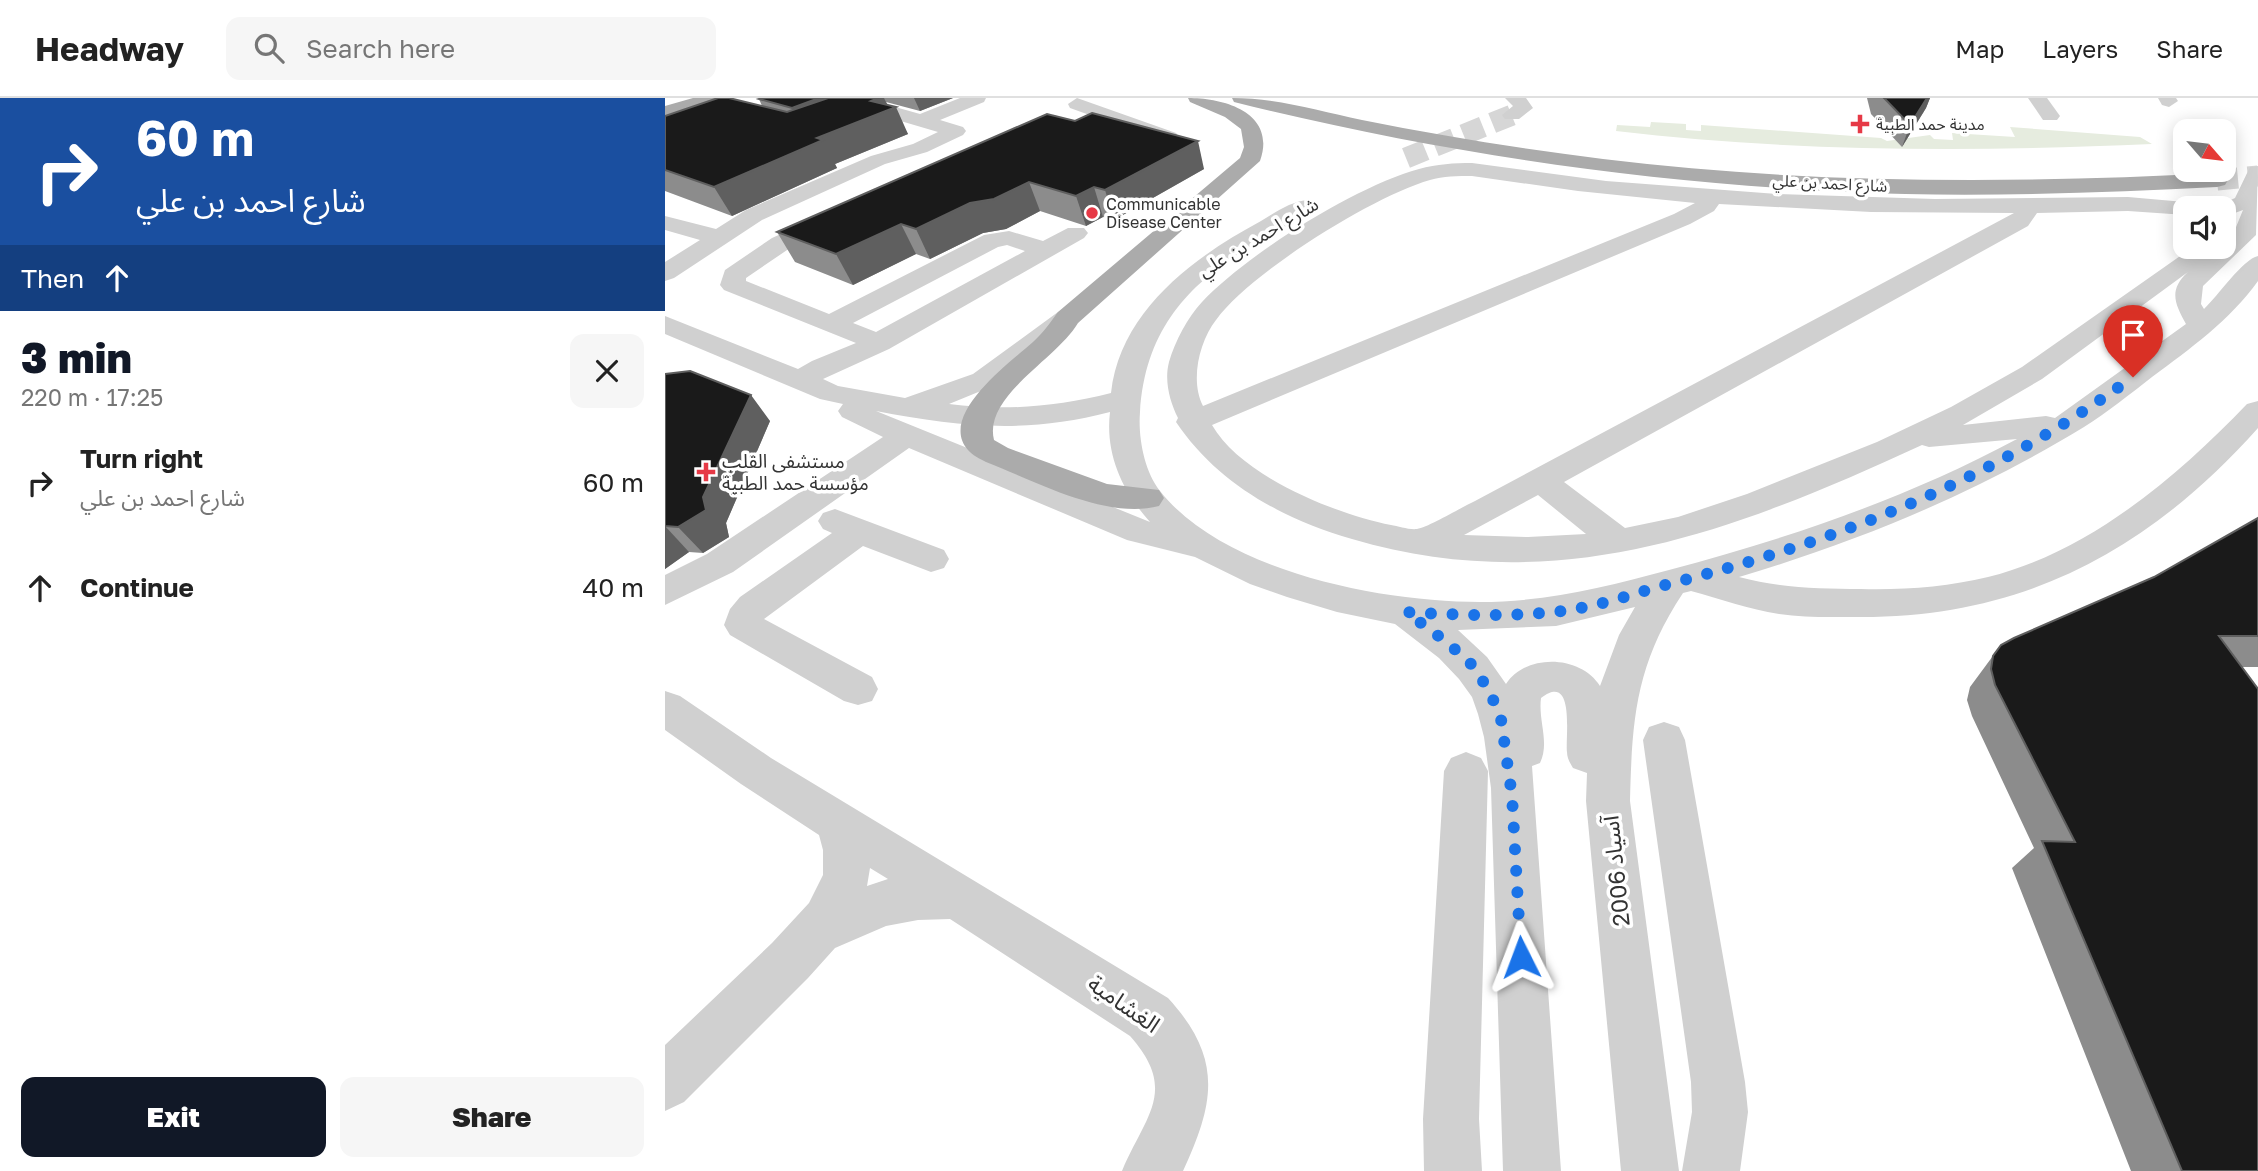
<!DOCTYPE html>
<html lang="en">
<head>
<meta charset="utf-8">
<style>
	body { margin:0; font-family:"Golos Text","Noto Sans Arabic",sans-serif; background:#f6f6f6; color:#222; height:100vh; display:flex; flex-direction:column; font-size:26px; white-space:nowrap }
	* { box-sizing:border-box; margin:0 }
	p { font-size:23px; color:#767676 }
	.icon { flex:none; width:38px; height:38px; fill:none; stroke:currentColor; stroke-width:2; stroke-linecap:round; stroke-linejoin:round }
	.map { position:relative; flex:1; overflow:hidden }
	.panel { display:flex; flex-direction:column; background:#fff; width:665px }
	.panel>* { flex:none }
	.guide { background:#1a4fa0; color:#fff; overflow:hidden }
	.needle { width:46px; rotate:118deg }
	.buttons { position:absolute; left:1508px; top:21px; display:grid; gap:14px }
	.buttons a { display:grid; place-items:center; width:63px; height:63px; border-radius:14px; background:#fff; box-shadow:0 4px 18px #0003; font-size:35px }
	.pin { position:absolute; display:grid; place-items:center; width:60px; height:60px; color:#fff; margin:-72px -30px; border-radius:50% 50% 50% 0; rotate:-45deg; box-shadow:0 0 7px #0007 }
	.pin .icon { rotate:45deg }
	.me { position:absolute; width:77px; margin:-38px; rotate:357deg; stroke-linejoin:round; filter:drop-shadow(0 0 5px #0008) }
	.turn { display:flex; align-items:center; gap:24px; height:147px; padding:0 21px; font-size:32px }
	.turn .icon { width:91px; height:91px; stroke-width:2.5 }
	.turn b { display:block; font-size:49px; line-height:60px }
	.then { display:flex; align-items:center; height:66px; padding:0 21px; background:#0003; gap:14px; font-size:26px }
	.round { display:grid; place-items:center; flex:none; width:74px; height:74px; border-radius:14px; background:#f6f6f6 }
	.headline { display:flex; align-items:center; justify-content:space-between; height:119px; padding:0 21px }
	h1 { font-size:42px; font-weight:800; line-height:52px; color:#111827 }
	.action { display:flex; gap:14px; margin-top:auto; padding:14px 21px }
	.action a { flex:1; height:80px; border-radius:14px; background:#111827; color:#fff; font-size:28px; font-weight:800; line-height:80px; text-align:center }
	.action a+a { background:#f6f6f6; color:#222 }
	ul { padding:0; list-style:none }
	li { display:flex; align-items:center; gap:21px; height:105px; padding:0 21px }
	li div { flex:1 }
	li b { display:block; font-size:26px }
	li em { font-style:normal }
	header { display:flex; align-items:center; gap:42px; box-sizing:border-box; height:98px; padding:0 35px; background:#fff; border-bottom:2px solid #e0e0e0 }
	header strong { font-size:33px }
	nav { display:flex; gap:38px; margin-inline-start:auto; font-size:24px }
	.search { width:490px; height:63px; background:#f6f6f6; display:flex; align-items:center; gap:18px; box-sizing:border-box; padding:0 24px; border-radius:14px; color:#767676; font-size:26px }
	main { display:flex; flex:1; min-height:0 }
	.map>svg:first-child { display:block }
	.green { fill:#e6ecdf }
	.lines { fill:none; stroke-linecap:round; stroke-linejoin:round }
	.minor-tunnel { stroke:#d6d6d6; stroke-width:21; stroke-dasharray:21 10; stroke-linecap:butt }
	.major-tunnel { stroke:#d6d6d6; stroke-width:21; stroke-dasharray:21 10; stroke-linecap:butt }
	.minor { fill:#d0d0d0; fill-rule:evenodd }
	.major { fill:#ababab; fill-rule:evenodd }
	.wall { fill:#8c8c8c }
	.shaded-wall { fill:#5f5f5f }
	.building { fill:#1a1a1a; stroke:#5f5f5f; stroke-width:2 }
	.route { stroke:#1a73e8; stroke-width:12; stroke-dasharray:0 21.6 }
	.poi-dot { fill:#e63946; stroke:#fff; stroke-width:2.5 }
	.labels { text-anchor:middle; stroke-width:7; stroke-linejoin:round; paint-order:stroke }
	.far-poi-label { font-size:16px; fill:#333; stroke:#fff; text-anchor:start }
	.far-street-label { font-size:16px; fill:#333; stroke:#fff }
	.street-label { font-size:19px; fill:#333; stroke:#fff }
	.poi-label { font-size:19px; fill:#333; stroke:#fff; text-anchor:start }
	.near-street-label { font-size:23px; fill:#333; stroke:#fff }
</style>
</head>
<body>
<header>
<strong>Headway</strong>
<div class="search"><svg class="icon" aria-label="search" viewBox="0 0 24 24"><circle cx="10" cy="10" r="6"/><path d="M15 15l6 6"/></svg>Search here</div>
<nav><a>Map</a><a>Layers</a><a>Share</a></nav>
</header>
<main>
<section class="panel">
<div class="guide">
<div class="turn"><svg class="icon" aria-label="right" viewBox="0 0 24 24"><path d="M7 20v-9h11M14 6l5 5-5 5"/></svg><div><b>60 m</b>شارع احمد بن علي</div></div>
<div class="then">Then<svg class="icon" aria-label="ahead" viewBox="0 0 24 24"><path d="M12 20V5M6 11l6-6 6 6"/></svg></div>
</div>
<div class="headline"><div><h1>3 min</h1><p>220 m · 17:25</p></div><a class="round"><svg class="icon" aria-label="close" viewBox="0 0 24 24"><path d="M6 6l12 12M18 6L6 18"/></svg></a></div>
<ul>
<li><svg class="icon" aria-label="right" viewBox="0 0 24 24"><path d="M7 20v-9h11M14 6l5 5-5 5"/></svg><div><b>Turn right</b><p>شارع احمد بن علي</p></div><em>60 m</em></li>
<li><svg class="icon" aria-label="ahead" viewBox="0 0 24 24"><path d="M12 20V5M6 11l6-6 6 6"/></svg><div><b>Continue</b></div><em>40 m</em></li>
</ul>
<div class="action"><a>Exit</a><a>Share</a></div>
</section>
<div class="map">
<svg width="1593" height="1073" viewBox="0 0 1593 1073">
	<rect width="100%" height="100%" fill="#fff"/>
	<path class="green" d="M986,24L1021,26V32L1036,33V27L1216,40L1222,43L1265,37L1269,41L1288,42L1287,35L1350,39L1345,29L1475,39L1487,46C1309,54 1129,54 951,33L952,27L985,29Z"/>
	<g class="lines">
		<path class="minor-tunnel" d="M741,60L847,17"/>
		<g class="major-tunnel">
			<path d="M1509,59L1521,58"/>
			<path d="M1552,82L1593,78"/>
		</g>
		<g class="minor">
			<path d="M169,0H198L255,16L295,0H321L319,4L275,22L298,29L301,33L298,37L262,54L220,66L97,122L9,180L0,183V164L35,142L0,132V118L51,131L81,112L206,58L248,46L273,34L171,4Z"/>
			<path d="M412,0L511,35L514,39L511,43H497L405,10L403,6Z"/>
			<path d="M840,0H861L868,10L854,21H840L837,17L848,8Z"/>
			<path d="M1363,0H1382L1395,18L1392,22H1378Z"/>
			<path d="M1493,0H1511L1513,3L1504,9L1497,7Z"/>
			<path d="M807,65L941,83L1112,96L1270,101L1463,99L1531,105L1534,110H1521V117L1463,113L1372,115L1363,128L899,384L960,430L1013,419L1082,396L1212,344L1286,309L1357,269L1528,149H1559V142L1569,134L1578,112L1559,119V110H1549L1570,100L1585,69L1593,68L1591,137L1538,188L1536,206L1539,211C1553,198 1578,161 1593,158V183C1565,222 1525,251 1487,279C1465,296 1443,314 1419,329C1311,395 1195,443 1074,479C1115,490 1154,491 1196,491C1239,492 1282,489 1323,479C1424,454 1512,379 1582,306L1593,303V330C1484,452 1359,520 1193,519C1167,519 1140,520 1114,516C1084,511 1055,501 1026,493L1018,495C971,566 967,620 965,703L1014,1073H956L921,703L922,675L908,670C905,665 902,660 902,654C900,641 911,573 876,600C873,623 885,644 875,665L867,668L896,1073H838L826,690L819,639L813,616L807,599L794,581L774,560L730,526L672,514L622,499L585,486L530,459L462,442L244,350L68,474L0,507V477L42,456L218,339L177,319L173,313L178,306L155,301L0,236V218L133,271L147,263L191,245L59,192L55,187L60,172L107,140L164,114L172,116L176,121L172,126L125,150L81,180V183L164,216L319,137L344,133L378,143L403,130H419L423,135L419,140L224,251L158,281L173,288L240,300L308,276L393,214L402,212L411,214L415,220L411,226L328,288L284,306C340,313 391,309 446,295C455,213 529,159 596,123C611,114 632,99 650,103L653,108L650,113C559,160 482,202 475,314C473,339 479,373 495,393C559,474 717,504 815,504C881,504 941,489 1004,472C1125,440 1242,400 1352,341L1264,349L1257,347C1070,433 895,502 687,441C617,421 552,385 511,324L513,320C505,304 499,283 504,264C510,243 523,219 537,204C582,156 691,88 754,71C772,66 789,65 807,65ZM807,78L913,93L1030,105L1009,116L538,308C525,283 534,244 551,222C585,175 708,98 765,82C778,78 793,78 807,78ZM1054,106L1206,114L1349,115L810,403C797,409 764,429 752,431C744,432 733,428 726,427C670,416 576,378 547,327L1025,126L1049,113ZM342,147L360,153L211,234L188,225L333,149ZM1523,174C1503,192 1510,206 1521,226L1390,320L1381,318L1298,327L1377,281ZM211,313C294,329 362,336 445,314C440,356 457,393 485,424ZM873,397L921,436L863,439L799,437ZM970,509L954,537L935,588C916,557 861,555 841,586L822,559L793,532L891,528Z"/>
			<path d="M170,411L279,452L284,461L279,470L266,474L198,448L99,521L207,579L213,591L207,603L193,607L179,603L65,537L59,527L65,511L75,499L167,435L158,431L153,423L158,415Z"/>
			<path d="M0,593L15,598L106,660L503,900C558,960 550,1004 518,1073H457C480,1018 514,993 465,938L285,821L253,822L221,828L170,850L143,880L19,1004L0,1013V947L107,845L144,805L158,777V752L154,737L76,686L0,632ZM205,770L223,781L202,788Z"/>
			<path d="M999,624L1014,629L1020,642L1080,984L1083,1014L1075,1073H1017L1027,1014L1026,984L978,642L984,629Z"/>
			<path d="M801,654L816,660L823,673L814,1021L817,1073H759L758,1021L779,673L786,660Z"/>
		</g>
		<g class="major">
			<path d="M28,0H58L56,4L0,20V8Z"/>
			<path d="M523,0C560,0 612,15 595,63L413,225C392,261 318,298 329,342L343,350L442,386L494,392L499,400L494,408C441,422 370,383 321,364C315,361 307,357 303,352C272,317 346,264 368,244C378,235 385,225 393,214L575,60L579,49L576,31L560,19L525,4Z"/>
			<path d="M567,0C612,0 653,13 697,22C777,38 857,51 938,61C1142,86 1347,86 1552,75L1560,77L1563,82L1560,87L1552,89C1429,95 1305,100 1181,94C975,84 770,54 569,4Z"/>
		</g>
	</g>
	<g class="wall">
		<path d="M97,0H288L255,13L221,4L243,36L170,66L172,70L67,118L0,93V18L97,8L94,1Z"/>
		<path d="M1202,0H1265L1261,10L1237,49L1206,16Z"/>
		<path d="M382,16L539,71L449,122L438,119L421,128L375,113L341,131L318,135L265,161L251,156L188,187L130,164L112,134Z"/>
		<path d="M0,276L105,323L61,425L64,439L38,455L24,454L0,471Z"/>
		<path d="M1593,420V569H1577L1593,1073H1466L1347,770L1369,750L1307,618L1302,602L1305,589L1336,547L1489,479Z"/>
	</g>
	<g class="shaded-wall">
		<path d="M154,0H172L134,23L127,10Z"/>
		<path d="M213,0H219L225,12L231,9L243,36L170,66L172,70L67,118L49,89L152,40L206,3Z"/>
		<path d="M249,0H288L255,13Z"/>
		<path d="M1262,0H1265L1261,10L1237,49L1245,27Z"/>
		<path d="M533,43L539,71L449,122L440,92Z"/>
		<path d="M364,84L375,113L341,131L318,135L265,161L251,131L305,105Z"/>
		<path d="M429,89L438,119L421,128L411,98Z"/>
		<path d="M236,126L251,156L188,187L171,156Z"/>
		<path d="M86,297L105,323L61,425L64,439L38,455L13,429Z"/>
		<path d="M0,428L24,454L0,471Z"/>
	</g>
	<g class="building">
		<path d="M53,0H64L122,14L163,0H213L206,3L231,9L152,40L158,42L49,89L0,72V18Z"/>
		<path d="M97,0H154L127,10L94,1Z"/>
		<path d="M1219,0H1262L1245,27Z"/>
		<path d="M427,15L533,43L440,92L429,89L411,98L364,84L329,101L305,105L251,131L236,126L171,156L112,134L382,16L410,23Z"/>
		<path d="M25,273L86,297L38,399L41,412L13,429L0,428V276Z"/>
		<path d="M1593,420V538H1554L1593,591V1073H1517L1377,743L1410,744L1330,587L1326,571L1328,558L1336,547L1349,540L1489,479Z"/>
	</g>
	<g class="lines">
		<path class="route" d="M856,859L847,698L836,621L824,592L806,566L783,545L741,514C790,517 840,519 889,514C931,510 972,494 1012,484C1182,439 1325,383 1468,279"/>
	</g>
	<g class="poi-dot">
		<path d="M1191.5 15.5h7v7h7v7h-7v7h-7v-7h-7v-7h7z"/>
		<circle cx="427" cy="115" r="7"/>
		<path d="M37.5 363.5h7v7h7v7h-7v7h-7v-7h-7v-7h7z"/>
	</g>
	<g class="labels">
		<g class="far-poi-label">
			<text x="1211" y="32">مدينة حمد الطبية</text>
			<text x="441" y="112">Communicable<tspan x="441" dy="18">Disease Center</tspan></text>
		</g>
		<g class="far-street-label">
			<text transform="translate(1165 85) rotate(3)" y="6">شارع احمد بن علي</text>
		</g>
		<g class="street-label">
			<text transform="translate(593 139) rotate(-31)" y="7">شارع احمد بن علي</text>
		</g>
		<g class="poi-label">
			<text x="57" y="370">مستشفى القلب<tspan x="57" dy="22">مؤسسة حمد الطبية</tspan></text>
		</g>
		<g class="near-street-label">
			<text transform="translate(951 773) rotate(-96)" y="8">آسياد 2006</text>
			<text transform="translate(459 906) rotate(35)" y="8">الغشامية</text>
		</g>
	</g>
</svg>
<div class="buttons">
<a><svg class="needle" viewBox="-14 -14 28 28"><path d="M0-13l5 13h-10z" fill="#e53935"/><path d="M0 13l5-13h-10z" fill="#767676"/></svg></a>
<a><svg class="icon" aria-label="sound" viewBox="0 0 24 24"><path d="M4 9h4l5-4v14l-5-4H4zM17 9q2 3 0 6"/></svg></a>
</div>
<div class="pin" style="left:1468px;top:279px;background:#d93025"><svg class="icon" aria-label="arrive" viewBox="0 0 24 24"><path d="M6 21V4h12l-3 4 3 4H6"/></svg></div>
<svg class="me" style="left:856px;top:859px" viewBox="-20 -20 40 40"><path d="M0-17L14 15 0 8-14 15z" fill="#1a73e8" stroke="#fff" stroke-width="4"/></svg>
</div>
</main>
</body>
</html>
